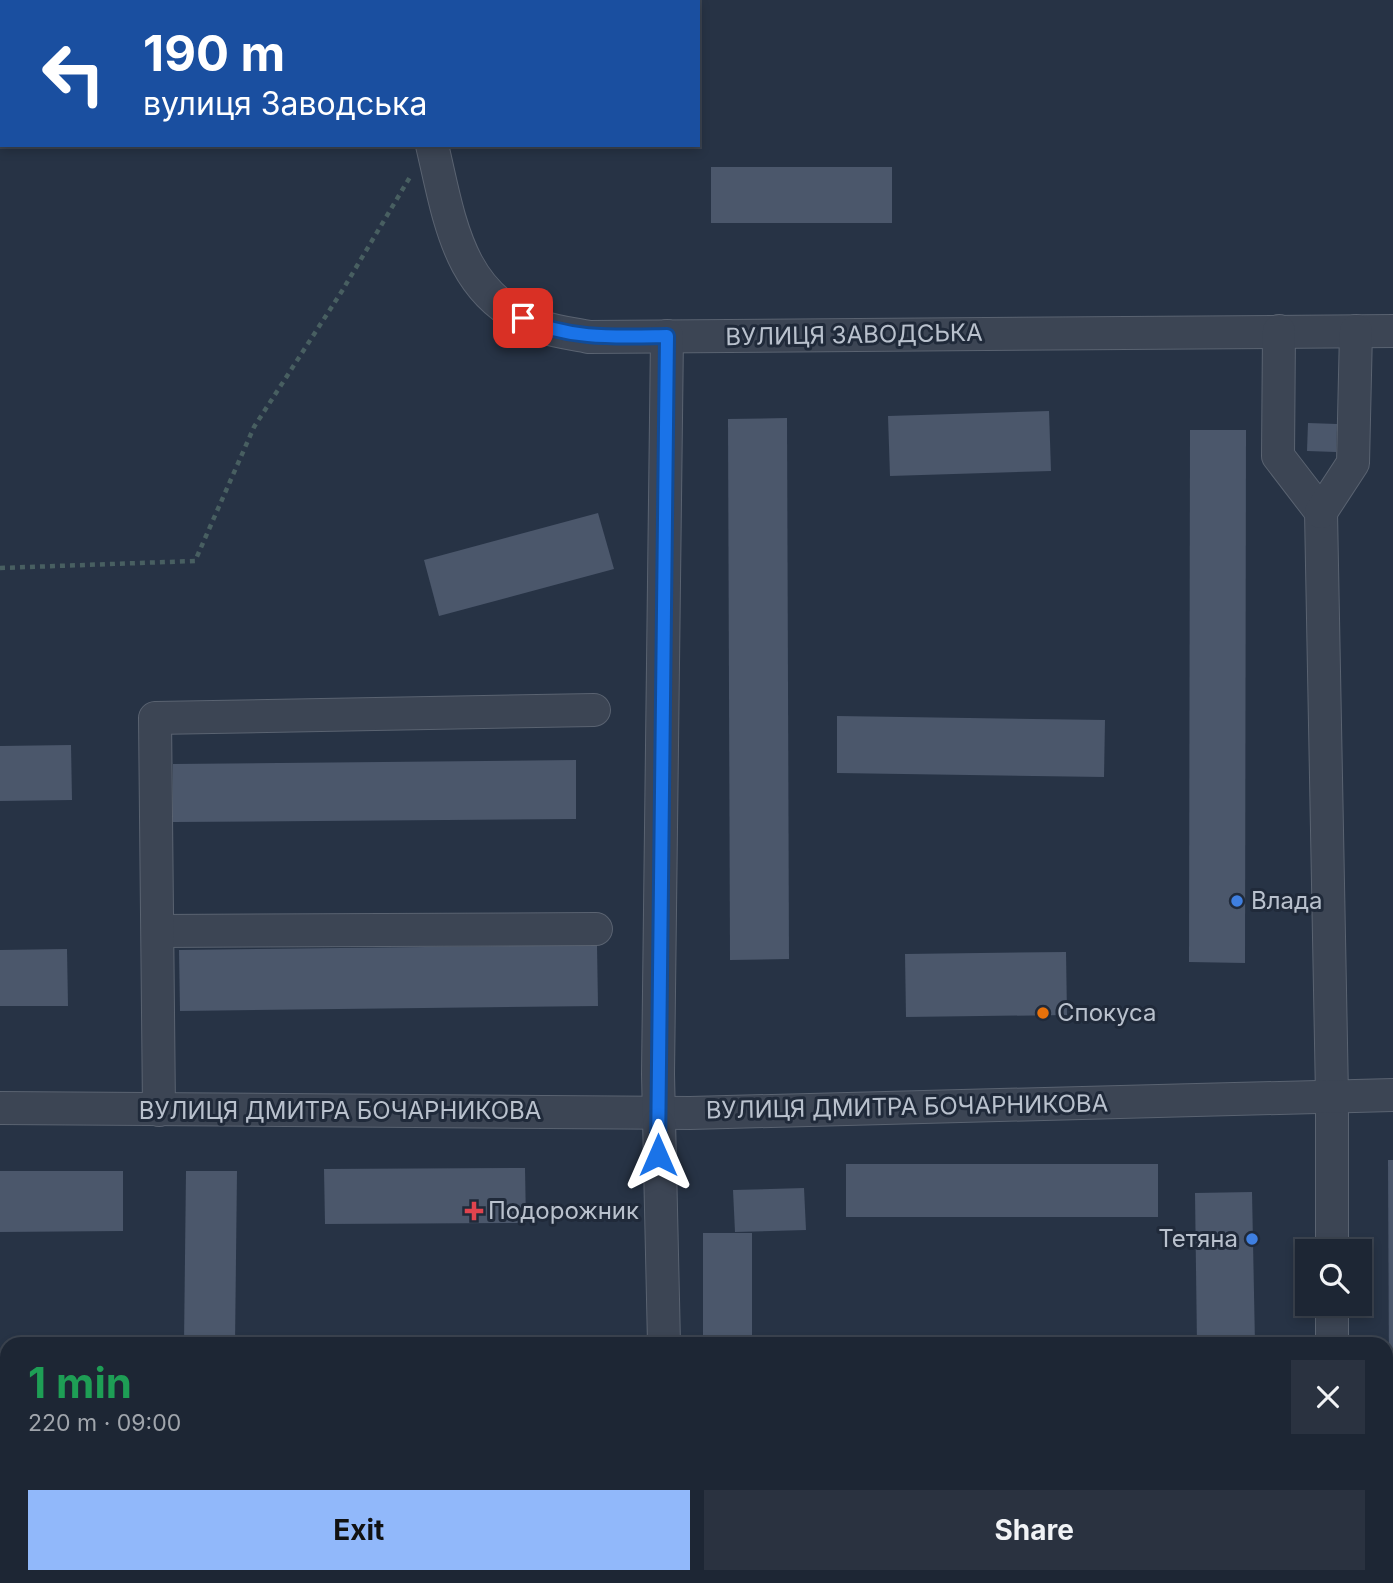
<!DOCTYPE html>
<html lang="en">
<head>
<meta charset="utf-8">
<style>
	body { margin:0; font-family:Inter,sans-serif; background:#2a3240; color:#f1f3f6; height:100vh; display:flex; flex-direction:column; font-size:26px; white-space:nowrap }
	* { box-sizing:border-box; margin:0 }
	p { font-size:23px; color:#a0a5ac }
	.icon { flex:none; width:38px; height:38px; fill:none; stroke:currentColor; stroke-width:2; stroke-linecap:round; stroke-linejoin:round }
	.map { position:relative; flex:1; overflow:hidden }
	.details { position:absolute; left:0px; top:1337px; width:1393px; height:247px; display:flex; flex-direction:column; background:#1d2634; border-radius:21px 21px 0 0; box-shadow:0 4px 10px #0003,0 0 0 2px #3b434f }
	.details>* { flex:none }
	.hud { position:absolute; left:0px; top:0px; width:700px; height:147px; box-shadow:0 4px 10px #0003,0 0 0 2px #3b434f; background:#1a4fa0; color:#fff; overflow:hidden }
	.tools { position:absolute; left:1295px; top:1239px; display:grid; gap:14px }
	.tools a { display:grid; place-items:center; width:77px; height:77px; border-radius:0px; background:#1d2634; box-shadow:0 4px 10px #0003,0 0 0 2px #3b434f; font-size:35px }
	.pin { position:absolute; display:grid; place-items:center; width:60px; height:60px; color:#fff; margin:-30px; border-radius:14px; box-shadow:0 4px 10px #0006 }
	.me { position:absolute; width:77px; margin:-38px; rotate:0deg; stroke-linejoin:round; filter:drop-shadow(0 0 5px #0008) }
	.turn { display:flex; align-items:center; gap:24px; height:147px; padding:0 28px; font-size:32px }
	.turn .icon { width:91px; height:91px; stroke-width:2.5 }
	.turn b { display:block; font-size:49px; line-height:60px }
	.round { display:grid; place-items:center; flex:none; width:74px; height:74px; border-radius:0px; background:#2a3240 }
	.head { display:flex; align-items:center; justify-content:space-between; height:119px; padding:0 28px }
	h1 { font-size:42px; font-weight:700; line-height:52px; color:#1e9e55 }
	.primary-button { display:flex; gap:14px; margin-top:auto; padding:14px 28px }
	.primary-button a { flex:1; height:80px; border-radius:0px; background:#91b8fa; color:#111; font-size:28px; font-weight:700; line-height:80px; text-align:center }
	.primary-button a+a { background:#2a3240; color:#f1f3f6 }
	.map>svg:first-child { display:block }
	.building { fill:#4b576b }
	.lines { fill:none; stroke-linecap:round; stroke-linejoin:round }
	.street-casing { stroke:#5a6371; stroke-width:34 }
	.path { stroke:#485f61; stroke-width:4.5; stroke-dasharray:5 5; stroke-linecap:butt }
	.street { stroke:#3c4554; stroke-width:32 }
	.route-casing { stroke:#114b97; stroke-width:18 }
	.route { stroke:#1a73e8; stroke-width:12 }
	.shop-dot { fill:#3f7fe0; stroke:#202a3a; stroke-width:2.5 }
	.food-dot { fill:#e8710a; stroke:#202a3a; stroke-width:2.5 }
	.health-dot { fill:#e0444e; stroke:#202a3a; stroke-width:2.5 }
	.labels { text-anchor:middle; stroke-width:6; stroke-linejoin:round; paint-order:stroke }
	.street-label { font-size:24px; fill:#b9c1cd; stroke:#202a3a }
	.poi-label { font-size:24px; fill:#b9c1cd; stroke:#202a3a; text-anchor:start }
</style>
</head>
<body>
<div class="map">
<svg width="1393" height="1583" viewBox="0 0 1393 1583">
	<rect width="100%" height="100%" fill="#273345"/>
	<g class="building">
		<rect x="711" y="167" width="181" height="56"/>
		<path d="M1049,411L1051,471L890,476L888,416Z"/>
		<path d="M787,418L789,959L730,960L728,419Z"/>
		<path d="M1308,423L1337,424L1336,452L1307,451Z"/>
		<path d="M1190,430H1246L1245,963L1189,962Z"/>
		<path d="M598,513L614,569L439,616L424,560Z"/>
		<path d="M837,716L1105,720L1104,777L837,773Z"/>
		<path d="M71,745L72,800L0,801V746Z"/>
		<path d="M576,760V819L173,822V764Z"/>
		<path d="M597,945L598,1006L180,1011L179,950Z"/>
		<path d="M67,949L68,1006H0V950Z"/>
		<path d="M1066,952L1067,1015L906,1017L905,954Z"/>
		<path d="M1388,1160H1393V1583H1390Z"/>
		<rect x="846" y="1164" width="312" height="53"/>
		<path d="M525,1168L526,1223L325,1224L324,1169Z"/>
		<path d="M0,1171H123V1231L0,1232Z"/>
		<path d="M186,1171H237L235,1344H184Z"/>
		<path d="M804,1188L806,1230L735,1232L733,1190Z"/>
		<path d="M1252,1192L1255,1344H1197L1195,1193Z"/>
		<rect x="703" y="1233" width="49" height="111"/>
		<path d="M4,1485H7V1577H62V1583H4Z"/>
		<rect x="192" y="1577" width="53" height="6"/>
		<rect x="706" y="1577" width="48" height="6"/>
		<rect x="1201" y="1577" width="58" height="6"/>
	</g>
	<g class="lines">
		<g class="street-casing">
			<g id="street">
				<path d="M397,0V2"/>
				<path d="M432,145C450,221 458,298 542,327C557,332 574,334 589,337L1393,331"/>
				<path d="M1279,331L1278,456L1321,512L1332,1096V1251"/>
				<path d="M1321,512L1353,463L1356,331"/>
				<path d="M158,931L596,929"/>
				<path d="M0,1108L690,1113L1393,1095"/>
				<path d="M159,1110L155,718L594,710"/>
				<path d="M1332,1304V1344"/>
				<path d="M664,1344L658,1074L667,336"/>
				<path d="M1333,1577V1583"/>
				<path d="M664,1583V1577"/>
			</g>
		</g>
		<path class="path" d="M0,568L195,561L254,427L342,291L410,177"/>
		<use href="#street" class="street"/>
	</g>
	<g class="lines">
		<g class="route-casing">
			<path id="route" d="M523,318C569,340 617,337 667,336L658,1155"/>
		</g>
		<use href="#route" class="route"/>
	</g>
	<g class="shop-dot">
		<circle cx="1237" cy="901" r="7"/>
		<circle cx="1252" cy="1239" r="7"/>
	</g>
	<circle class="food-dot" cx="1043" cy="1013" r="7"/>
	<path class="health-dot" d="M470.5 1200.5h7v7h7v7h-7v7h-7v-7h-7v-7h7z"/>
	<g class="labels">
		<g class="street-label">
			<text transform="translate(854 335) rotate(-1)" y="8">ВУЛИЦЯ ЗАВОДСЬКА</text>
			<text transform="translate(907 1107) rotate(-1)" y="8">ВУЛИЦЯ ДМИТРА БОЧАРНИКОВА</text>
			<text x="340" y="1119">ВУЛИЦЯ ДМИТРА БОЧАРНИКОВА</text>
		</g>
		<g class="poi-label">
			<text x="1251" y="909">Влада</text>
			<text x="1057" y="1021">Спокуса</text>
			<text x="488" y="1219">Подорожник</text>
			<text x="1238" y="1247" text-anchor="end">Тетяна</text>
		</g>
	</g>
</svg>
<div class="tools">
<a><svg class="icon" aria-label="search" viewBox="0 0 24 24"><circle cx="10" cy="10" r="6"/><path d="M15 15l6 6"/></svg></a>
</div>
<div class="pin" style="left:523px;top:318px;background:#d93025"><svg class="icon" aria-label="arrive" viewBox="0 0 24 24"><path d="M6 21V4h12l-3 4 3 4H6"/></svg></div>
<svg class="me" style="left:658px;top:1155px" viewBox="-20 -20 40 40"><path d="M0-17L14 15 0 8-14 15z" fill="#1a73e8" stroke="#fff" stroke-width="4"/></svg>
<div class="hud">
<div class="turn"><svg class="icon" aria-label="left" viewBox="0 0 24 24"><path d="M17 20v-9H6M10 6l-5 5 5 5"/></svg><div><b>190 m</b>вулиця Заводська</div></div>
</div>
<section class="details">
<div class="head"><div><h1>1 min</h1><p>220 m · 09:00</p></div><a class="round"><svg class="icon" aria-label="close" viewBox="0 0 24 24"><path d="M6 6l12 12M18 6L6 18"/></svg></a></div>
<div class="primary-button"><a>Exit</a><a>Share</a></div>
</section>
</div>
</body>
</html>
